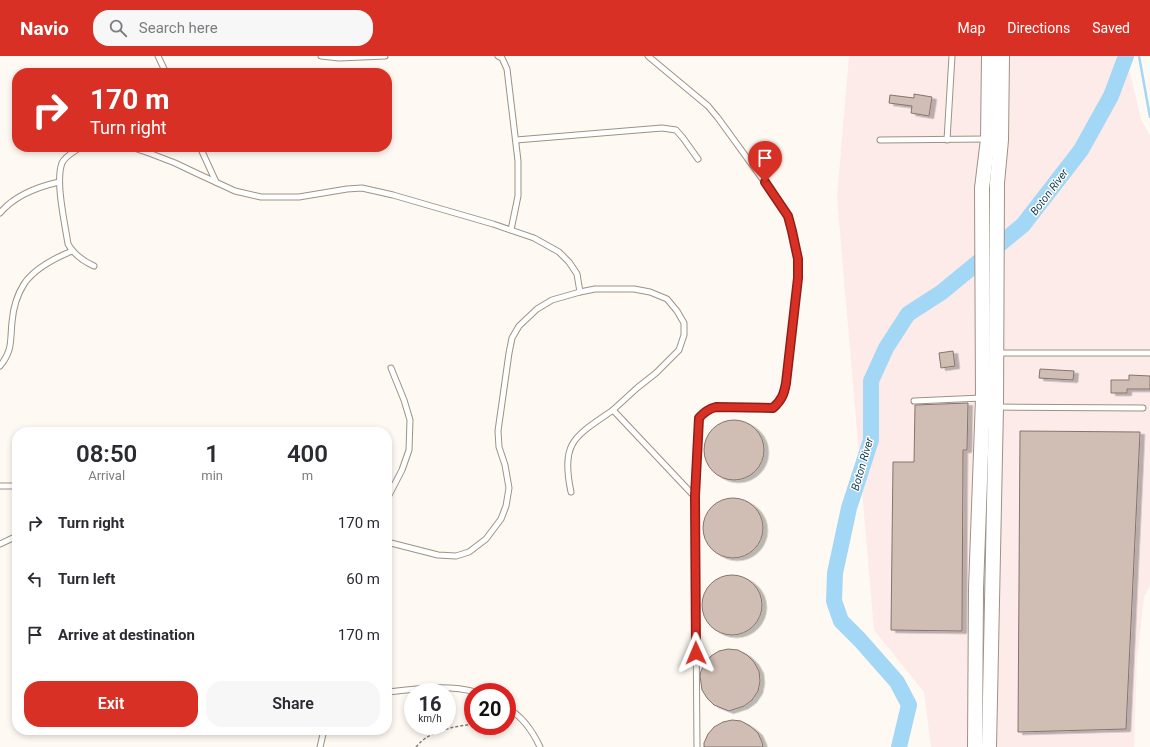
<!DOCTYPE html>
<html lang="en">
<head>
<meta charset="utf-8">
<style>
	body { margin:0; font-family:Roboto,sans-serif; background:#f7f7f7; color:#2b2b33; height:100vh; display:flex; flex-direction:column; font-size:15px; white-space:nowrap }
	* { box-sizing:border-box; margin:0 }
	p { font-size:13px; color:#7c7c81 }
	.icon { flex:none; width:22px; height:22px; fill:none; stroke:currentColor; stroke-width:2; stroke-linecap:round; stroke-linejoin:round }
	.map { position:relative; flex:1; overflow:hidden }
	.side { position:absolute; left:12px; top:371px; width:380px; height:308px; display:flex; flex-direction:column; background:#fff; border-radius:16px; box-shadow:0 2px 6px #0003 }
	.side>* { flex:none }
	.banner { position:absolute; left:12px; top:12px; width:380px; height:84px; border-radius:16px; box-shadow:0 2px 6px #0003; background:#d93025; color:#fff; overflow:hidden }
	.speed { position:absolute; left:404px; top:627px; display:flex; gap:8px; font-size:20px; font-weight:700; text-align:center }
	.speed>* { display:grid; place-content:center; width:52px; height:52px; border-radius:50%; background:#fff; box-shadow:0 2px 6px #0003; line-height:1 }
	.speed small { font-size:10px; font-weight:400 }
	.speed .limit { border:6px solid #d22; background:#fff; color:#111 }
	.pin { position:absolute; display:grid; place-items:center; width:34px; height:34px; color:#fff; margin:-41px -17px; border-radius:50% 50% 50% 0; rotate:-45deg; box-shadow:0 0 4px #0007 }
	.pin .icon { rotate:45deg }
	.me { position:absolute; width:44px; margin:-22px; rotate:359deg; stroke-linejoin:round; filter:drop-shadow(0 0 3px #0008) }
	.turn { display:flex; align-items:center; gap:14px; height:84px; padding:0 12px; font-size:18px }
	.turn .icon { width:52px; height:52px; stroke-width:2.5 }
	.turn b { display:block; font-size:28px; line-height:34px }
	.eta { display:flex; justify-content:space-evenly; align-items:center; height:68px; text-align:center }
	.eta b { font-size:24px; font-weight:600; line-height:28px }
	.cta { display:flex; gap:8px; margin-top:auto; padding:8px 12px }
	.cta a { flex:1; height:46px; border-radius:16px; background:#d93025; color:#fff; font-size:16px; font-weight:600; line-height:46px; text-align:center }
	.cta a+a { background:#f7f7f7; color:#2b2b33 }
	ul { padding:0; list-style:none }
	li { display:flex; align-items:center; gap:12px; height:56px; padding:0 12px }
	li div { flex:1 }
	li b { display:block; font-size:15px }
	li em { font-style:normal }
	header { display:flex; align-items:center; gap:24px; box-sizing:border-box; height:56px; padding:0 20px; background:#d93025; color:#fff }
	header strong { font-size:19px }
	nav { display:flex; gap:22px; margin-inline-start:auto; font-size:14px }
	.search { width:280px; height:36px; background:#f7f7f7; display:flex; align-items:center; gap:10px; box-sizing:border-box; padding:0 14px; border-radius:16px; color:#7c7c81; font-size:15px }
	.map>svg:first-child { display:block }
	.industrial { fill:#fcebe9 }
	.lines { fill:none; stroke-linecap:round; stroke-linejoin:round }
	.stream { stroke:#a2d7f5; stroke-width:2.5 }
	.river { stroke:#a2d7f5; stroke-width:16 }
	.building { fill:#d0bdb4; stroke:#85746c; filter:url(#shadow) }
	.lane-casing { stroke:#9e9284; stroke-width:7 }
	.secondary-casing { stroke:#9e9284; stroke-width:16 }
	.path { stroke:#817c77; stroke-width:1.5; stroke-dasharray:3 2; stroke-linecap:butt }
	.lane { stroke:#fff; stroke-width:5 }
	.secondary { stroke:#fff; stroke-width:14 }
	.route-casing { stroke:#8d1f18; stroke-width:10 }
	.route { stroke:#d93025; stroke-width:7 }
	.labels { text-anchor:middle; stroke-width:3; stroke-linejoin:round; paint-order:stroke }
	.water-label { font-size:11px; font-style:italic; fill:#0d384c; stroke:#fff }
</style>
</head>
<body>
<header>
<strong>Navio</strong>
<div class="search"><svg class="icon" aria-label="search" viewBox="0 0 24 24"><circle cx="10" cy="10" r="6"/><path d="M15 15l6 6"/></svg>Search here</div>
<nav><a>Map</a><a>Directions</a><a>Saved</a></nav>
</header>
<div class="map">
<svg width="1150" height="691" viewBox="0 0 1150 691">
	<defs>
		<filter id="shadow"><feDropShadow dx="4.5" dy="2.5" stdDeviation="0" flood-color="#0004"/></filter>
	</defs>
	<rect width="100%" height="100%" fill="#fef9f2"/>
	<path class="industrial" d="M849,0H1126L1141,63L1150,80V530L1144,541L1137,603L1134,691H931L924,636L874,574L837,141Z"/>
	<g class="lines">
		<path class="stream" d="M1139,0L1150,61"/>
		<path class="river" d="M899,691L909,649L897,626L860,584L841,565L834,545L835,517L849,452L871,384V325L886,292L908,258L942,236L1023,169L1081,94L1111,40L1126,0"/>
	</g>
	<g class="building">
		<path d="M914,38L932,41L929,60L911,57L912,50L889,47L890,39L914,42Z"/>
		<path d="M953,295L955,310L941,312L939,297Z"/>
		<path d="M1040,313L1074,315L1073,324L1039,322Z"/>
		<path d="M1129,319L1150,320V333H1127V337H1111V324H1129Z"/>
		<path d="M968,347L967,394H963L962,575L891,574L893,406H914L915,349Z"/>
		<circle cx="734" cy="394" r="30"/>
		<path d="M1020,375L1140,376L1126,673L1018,676Z"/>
		<circle cx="733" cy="472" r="30"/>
		<circle cx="732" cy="549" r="30"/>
		<path d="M728,593L738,594L747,599L754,606L759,615L760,625L758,635L752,644L744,650L729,655L714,649L707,642L702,634L700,620L701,615L705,607L711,600L719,595Z"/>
		<path d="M732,664L741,665L750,670L758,677L762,686L763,691H704V687L708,678L714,671L723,666Z"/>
	</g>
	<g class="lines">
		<g class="lane-casing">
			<g id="lane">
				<path d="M158,0L166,17"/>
				<path d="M321,0L339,2L385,0"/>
				<path d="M498,0L502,2L507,13L518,105V140L511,174"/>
				<path d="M648,0L708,50L718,62L774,139L788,160L792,175L799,203L798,222L786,327C784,340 782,351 766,352L716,351C708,353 704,356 699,362L695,441L697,691"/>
				<path d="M516,84L662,72L676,74L683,82L698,103"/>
				<path d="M880,84L987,83"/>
				<path d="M947,84L952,0"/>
				<path d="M81,91C75,95 65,100 62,107C55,125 65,168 68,188C74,199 83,205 94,210"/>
				<path d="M131,91L149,97L175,107L196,117L235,135L261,141H299L347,133L362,132L393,139L493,168L534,182L559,196L569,206L577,218L580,236"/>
				<path d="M200,91L216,126"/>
				<path d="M0,157C14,140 37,131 59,126"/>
				<path d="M997,297H1150"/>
				<path d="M0,310C13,294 10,285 12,266C13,254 17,239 24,228C34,213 55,202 72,195"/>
				<path d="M914,345L982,342"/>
				<path d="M997,351L1143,352"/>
				<path d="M0,430H17"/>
				<path d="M571,436C568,422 565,402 572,389C579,375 601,363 613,354"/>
				<path d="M387,443L402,414L409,394L410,364L404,344L391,312"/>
				<path d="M387,486L438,499L456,500L469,496L486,483L501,463L506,450L509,432L505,409L499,391L498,375L509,297L512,282L519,270L537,253L552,244L580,236L595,233H634L650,236L667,243L677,255L684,267V279L679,294L656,317L637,332L613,354L695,441"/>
				<path d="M0,488L17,480"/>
				<path d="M387,636C417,633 447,628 476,636"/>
				<path d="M507,652C522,660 533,676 540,691"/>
				<path d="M320,691L324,674"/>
			</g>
		</g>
		<g class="secondary-casing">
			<g id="secondary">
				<path d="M975,691L976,533L983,342L982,132L988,83L989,0"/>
				<path d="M989,691L996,351L997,127L1001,84L1002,0"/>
			</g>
		</g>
		<path class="path" d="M416,691C430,674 453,671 473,668"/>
		<use href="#lane" class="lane"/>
		<use href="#secondary" class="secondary"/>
	</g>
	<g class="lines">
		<g class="route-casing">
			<path id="route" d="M696,597L695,440L699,362C704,356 708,353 716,351L773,352C782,344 784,338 786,327L798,222V203L792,175L788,160L765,126"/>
		</g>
		<use href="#route" class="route"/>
	</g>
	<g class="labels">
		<g class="water-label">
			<text transform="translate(1049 136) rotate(-53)" y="4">Boton River</text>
			<text transform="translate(862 408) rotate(-74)" y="4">Boton River</text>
		</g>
	</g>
</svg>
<div class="speed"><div>16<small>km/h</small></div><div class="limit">20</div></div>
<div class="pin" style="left:765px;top:126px;background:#d93025"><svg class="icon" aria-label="arrive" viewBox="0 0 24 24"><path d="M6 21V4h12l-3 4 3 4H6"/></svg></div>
<svg class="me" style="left:696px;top:597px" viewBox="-20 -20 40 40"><path d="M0-17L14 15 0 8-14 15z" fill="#d93025" stroke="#fff" stroke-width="4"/></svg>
<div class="banner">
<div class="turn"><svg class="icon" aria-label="right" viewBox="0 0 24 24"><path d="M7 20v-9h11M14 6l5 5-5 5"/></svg><div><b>170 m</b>Turn right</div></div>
</div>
<section class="side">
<div class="eta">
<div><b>08:50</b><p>Arrival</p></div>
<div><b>1</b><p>min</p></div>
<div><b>400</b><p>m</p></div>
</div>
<ul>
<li><svg class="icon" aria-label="right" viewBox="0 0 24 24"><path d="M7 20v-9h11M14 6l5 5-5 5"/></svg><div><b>Turn right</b></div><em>170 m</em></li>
<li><svg class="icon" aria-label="left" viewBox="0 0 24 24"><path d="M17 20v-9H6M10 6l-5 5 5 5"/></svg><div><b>Turn left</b></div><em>60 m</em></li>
<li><svg class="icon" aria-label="arrive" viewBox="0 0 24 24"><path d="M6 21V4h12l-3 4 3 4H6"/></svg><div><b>Arrive at destination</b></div><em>170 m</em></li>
</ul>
<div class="cta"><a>Exit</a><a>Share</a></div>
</section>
</div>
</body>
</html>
